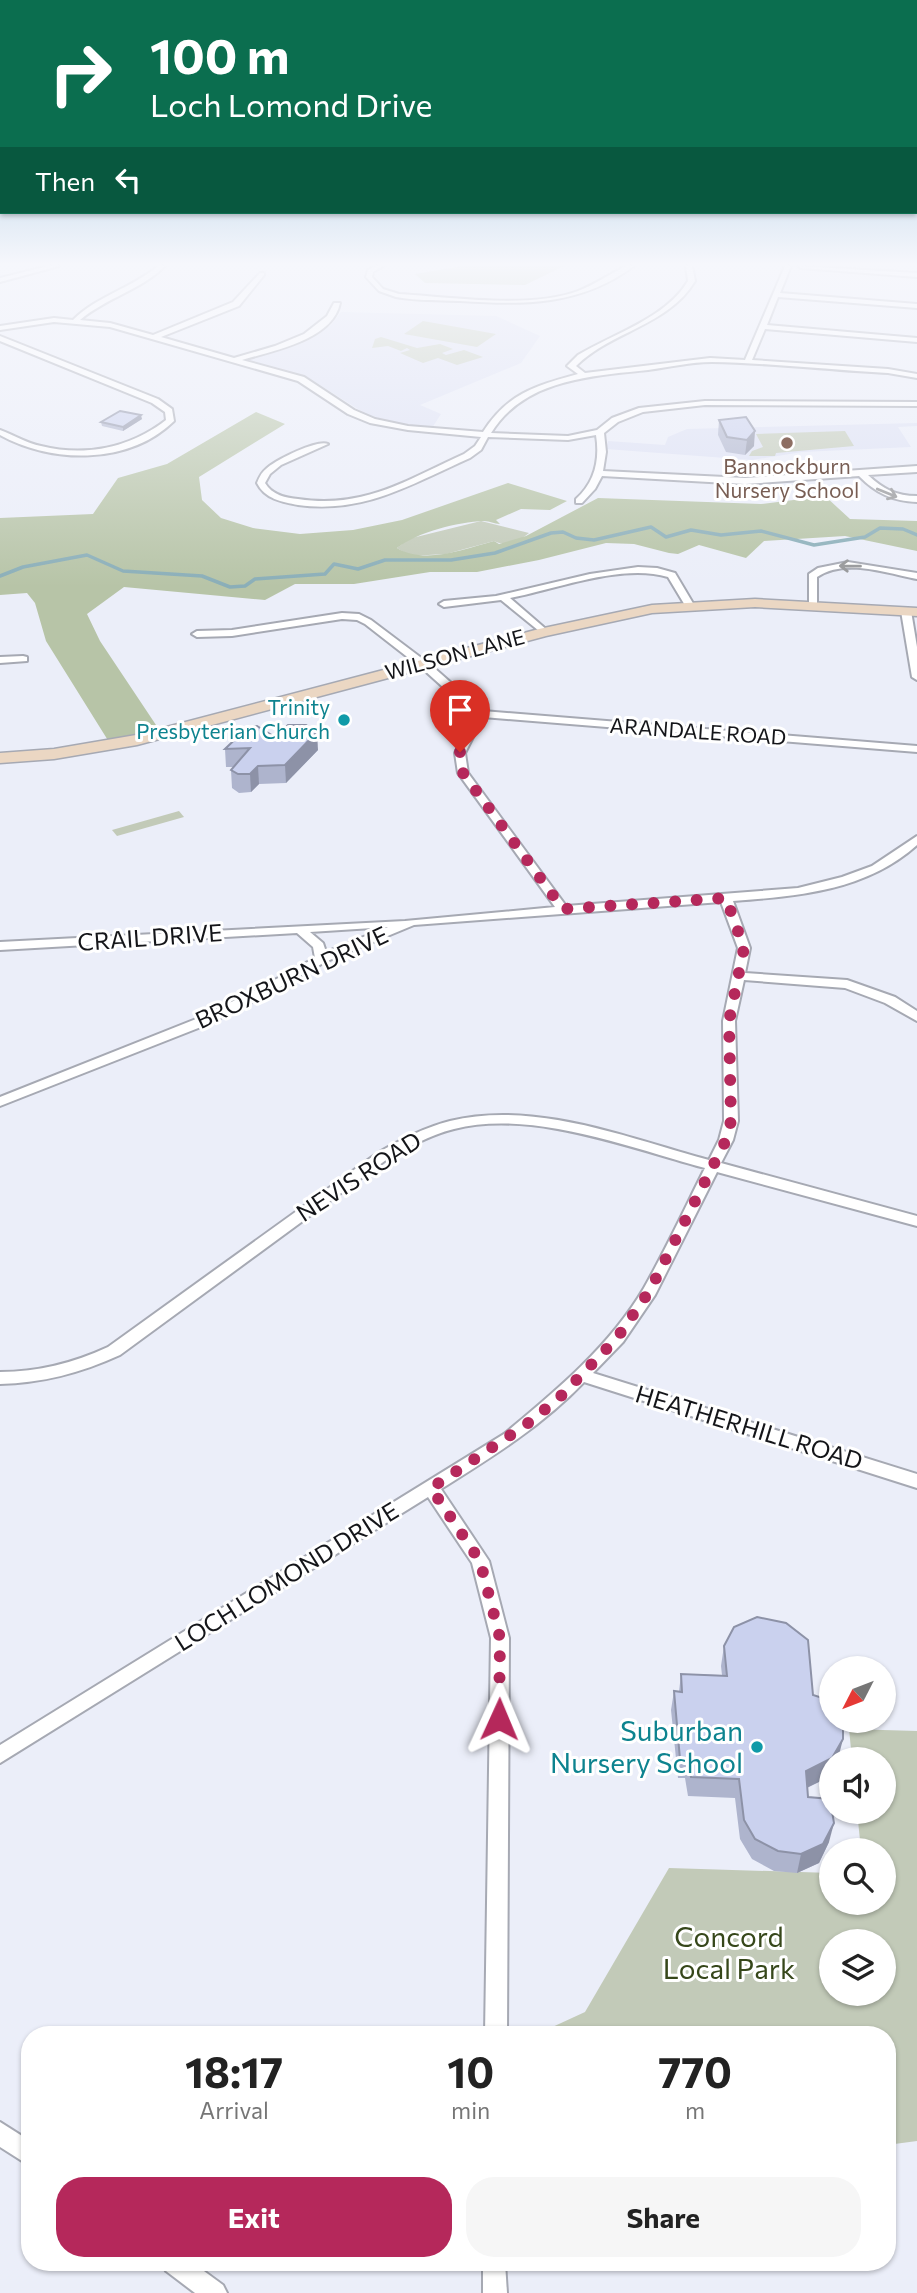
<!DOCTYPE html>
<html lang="en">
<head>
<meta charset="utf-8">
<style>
	body { margin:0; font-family:Commissioner,sans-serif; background:#f6f6f6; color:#222; height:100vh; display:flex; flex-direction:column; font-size:26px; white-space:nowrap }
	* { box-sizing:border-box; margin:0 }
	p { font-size:23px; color:#767676 }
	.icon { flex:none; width:38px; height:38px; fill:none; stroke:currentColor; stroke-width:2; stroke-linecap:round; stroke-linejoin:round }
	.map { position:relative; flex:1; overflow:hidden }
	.drawer { position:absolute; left:21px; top:2026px; width:875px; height:245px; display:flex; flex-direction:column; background:#fff; border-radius:28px; box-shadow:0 2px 5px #0004 }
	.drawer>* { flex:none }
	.hud { position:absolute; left:0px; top:0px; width:917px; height:214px; box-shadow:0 2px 5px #0004; background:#0b6e4f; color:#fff; overflow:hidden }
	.needle { width:46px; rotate:228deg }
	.fabs { position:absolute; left:819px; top:1656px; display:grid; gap:14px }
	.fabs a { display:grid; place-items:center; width:77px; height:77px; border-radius:50%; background:#fff; box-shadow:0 2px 5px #0004; font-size:35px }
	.pin { position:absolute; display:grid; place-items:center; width:60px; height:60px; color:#fff; margin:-72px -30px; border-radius:50% 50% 50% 0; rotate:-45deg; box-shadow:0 0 7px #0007 }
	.pin .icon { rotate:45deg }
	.me { position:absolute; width:77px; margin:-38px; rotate:1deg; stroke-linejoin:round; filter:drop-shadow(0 0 5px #0008) }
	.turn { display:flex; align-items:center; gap:24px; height:147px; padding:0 35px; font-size:32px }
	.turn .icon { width:91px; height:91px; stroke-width:2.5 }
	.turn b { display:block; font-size:49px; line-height:60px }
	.then { display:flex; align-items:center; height:66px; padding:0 35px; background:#0003; gap:14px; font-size:26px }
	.eta { display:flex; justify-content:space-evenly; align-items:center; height:119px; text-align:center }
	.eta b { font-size:42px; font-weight:700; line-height:49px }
	.action { display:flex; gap:14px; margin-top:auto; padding:14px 35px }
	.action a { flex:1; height:80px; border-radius:28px; background:#b5285b; color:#fff; font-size:28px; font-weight:700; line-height:80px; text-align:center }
	.action a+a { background:#f6f6f6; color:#222 }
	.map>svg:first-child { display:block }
	.built { fill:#dde1f4 }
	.green { fill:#c2cab8; fill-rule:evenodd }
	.forest { fill:#b7c4a7 }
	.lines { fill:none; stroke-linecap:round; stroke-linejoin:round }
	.stream { stroke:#8aaeb8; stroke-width:3.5 }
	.minor-casing { stroke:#a6a9b3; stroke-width:4 }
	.secondary-casing { stroke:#a6a9b3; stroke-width:3 }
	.minor { fill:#fff; fill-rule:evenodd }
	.secondary { fill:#ebd7c3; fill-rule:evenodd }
	.wall { fill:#aeb4cd }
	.shaded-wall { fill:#8d92a7 }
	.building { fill:#cad1ee; stroke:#8d92a7; stroke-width:2 }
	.oneway { stroke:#959698 }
	.route { stroke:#b5285b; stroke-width:12; stroke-dasharray:0 21.6 }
	.education-dot { fill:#8d6e63; stroke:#fff; stroke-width:2.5 }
	.culture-dot { fill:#0f9aa8; stroke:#fff; stroke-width:2.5 }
	.labels { text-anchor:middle; stroke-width:6; stroke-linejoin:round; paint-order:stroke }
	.far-education-label { font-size:21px; fill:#785e54; stroke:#fff }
	.far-street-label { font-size:21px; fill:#141519; stroke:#fff }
	.far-culture-label { font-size:21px; fill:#0d838f; stroke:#fff; text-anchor:end }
	.street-label { font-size:24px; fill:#141519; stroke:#fff }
	.near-culture-label { font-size:28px; fill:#0d838f; stroke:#fff; text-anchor:end }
	.near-park-label { font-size:28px; fill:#36471a; stroke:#fff }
</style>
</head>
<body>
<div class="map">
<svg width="917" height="2293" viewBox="0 0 917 2293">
	<rect width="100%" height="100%" fill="#ebeef9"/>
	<g class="built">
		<path d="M341,312L496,316L540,336L521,363L420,405L441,414L432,428L404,425L369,416L312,380L247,360L310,336L331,325Z"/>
		<path d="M917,423V426L898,427L911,447L802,452L752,460L606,449L608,441L665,445L668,437L687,429Z"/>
	</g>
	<g class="green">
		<path d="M423,321L496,334L477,347L404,334Z"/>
		<path d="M381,337L417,348L440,344L453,349L442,353L446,355L464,350L483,357L457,365L438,358L423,363L400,353L410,350L407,348L401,351L388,346L372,348L375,339Z"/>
		<path d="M845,431L854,446L776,453L775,456H749L752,451L763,447L756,434Z"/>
		<path d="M481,521L529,533C521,540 504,547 494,541L446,554L410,556L397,548L408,539Z"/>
		<path d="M179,811L184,817L117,836L112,830Z"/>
		<path d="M849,1729L917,1731V2141L887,2145V2035H535L585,2012L669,1868L831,1873V1902H884V1850H861L857,1811H884V1759H852ZM831,1941H884V1993H831Z"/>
	</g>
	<g class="forest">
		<path d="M462,266H564L525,285L425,283L415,274Z"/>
		<path d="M256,412L285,424L199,477L202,500L221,518L253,528L300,534L353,530L402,520L508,483L567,501L550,510L521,509L496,520L500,524C494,524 490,521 484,521C457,522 418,532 397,548C425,565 464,549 494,541L499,544L526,536L598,498L761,504L825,496L850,519L917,521V551L845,536L764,541L746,558L699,545L678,554L669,553L634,544L606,543L539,560L477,572H430L354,584H295L265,600L124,587L87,614L100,641L160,731L109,742L46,641L35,603L27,593L0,595V518L93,514L118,478L167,464Z"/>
	</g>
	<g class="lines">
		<path class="stream" d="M0,576L23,567L87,555L123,571L202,576L230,587L245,586L255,579L325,574L334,564L358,569L385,560H451L495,553L551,533L563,532L576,538L594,540L651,527L666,537L691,530L721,535L761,531L814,545L865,537L880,528L903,529L917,535"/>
		<g class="minor-casing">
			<g id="minor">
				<path d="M48,266H59L0,282V278Z"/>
				<path d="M158,266H165C141,290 106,298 80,320L110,323L153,335L233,302L260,273H264V275L239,306L161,337L234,358L275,346L304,334L327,316L334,303H340C333,340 272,351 242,360L304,377L354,410L375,419L408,426L483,432C508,393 535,386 578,374L567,366L578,355C615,333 666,318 688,281L686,266H692L695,281C668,326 611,331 576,366L585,373L710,358L745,360L785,266H791L780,293L917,304V308L778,297L767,325L917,338V342L765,329L752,360L888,369L917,374V378L888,373C830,370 770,363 712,362C691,362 669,367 648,370C592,376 524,379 491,433L568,436L597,430L612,418L639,408L705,401L917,402V406L705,405L643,412L618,422L604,433L606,452L603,471L745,478L917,466V472L868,475C883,489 896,496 917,496V502C892,501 876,493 859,476L745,484L602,476L595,489L582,503H576V499C595,482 600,460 596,435L568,440L488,437L481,450L470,458C411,484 365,514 298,505C282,502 265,499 257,483C259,478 261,473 266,469C275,460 318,439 328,444L281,465L270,474L265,483C272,495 286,498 298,499C365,509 406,480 464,454L475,446L481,437L408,430L370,423L348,414L298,381L110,327L54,322L0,330V326L54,318L73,320C97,296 132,288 158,266Z"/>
				<path d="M375,266H383L373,272L372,277L383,289L399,294C450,297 530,309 578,291C594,285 610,274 626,266H634C580,306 524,305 460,301C439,300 417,301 396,297L379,291L366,277L368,270Z"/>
				<path d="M798,266L917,273V277L801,268Z"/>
				<path d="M0,336L158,399L172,409L174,421C129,465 52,464 0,435V430C14,435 26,443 41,446C85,457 130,448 166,420L165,412L152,403L0,341Z"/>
				<path d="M848,562L917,573V579C886,573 845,558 817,577V605L809,607V574L818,568Z"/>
				<path d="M638,567L657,568L675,573L694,605L692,607H686L668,577C622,563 557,589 510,598L547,630L549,632L544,635L501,600L444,607L439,604L444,601L496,596L590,574Z"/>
				<path d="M906,608L911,611L917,647V680L912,677L901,611Z"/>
				<path d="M342,613L359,614L371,620L432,666L483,711L917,746V752L483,717L465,753L468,773L566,906L798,888L842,877L872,866L917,836V845C866,891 798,896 733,901L750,948L745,973L847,980L895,997L917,1011V1021L885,1003L845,988L744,980L735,1021L738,1121L733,1140L721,1163L917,1216V1226L717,1172L655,1295L623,1342L593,1373L917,1474V1488L584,1382C542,1426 492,1457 441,1489L489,1561L509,1638L507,2035H485L491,1638L472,1563L428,1497L0,1763V1745L504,1434C556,1391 610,1346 644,1288C666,1249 685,1208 705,1168C630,1148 531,1109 454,1129C429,1135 408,1148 386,1160L120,1355C81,1373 42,1383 0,1384V1372C39,1372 73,1363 108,1347L376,1154C400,1140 423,1128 450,1121C534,1100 628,1138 709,1160L719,1140L724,1121L723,1021L738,948L721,902L414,925L325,962L268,994L206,1025L0,1106V1097L196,1019L260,988L315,958L313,947L297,933L0,950V942L405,921L555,907L458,773L455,753L474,715L424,670L365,624L357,620L342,619L232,636L197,637L192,634L197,631L232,630ZM388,927L326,952L323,943L310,932Z"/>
				<path d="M23,656L27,657V661L0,663V657Z"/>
				<path d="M0,2122L30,2141V2166L0,2147Z"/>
				<path d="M162,2263H193L223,2285L227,2293H195L166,2271Z"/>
				<path d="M483,2263H505L507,2293H483Z"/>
			</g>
		</g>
		<g class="secondary-casing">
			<path id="secondary" d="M755,599L917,608V616L755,607L652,613L546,636L137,745L54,759L0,763V753L54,749L136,735L539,629L652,605Z"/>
		</g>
		<use href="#minor" class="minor"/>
		<use href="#secondary" class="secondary"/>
	</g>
	<g class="wall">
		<path d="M746,417L754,446L745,455L726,452L718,435L719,420Z"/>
		<path d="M142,419L123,431L102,426L101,422Z"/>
		<path d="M275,737L318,750L286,783L259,784L251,792L239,793L232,788L231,770L233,767H226L225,749Z"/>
		<path d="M724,1646L813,1695L839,1758L831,1759V1771L827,1778L807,1788L808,1797L829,1842L819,1863L797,1873L774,1871L752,1859L740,1839L735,1798L688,1796L685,1778H678L671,1710L674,1691L679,1692L681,1674L722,1675L721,1666Z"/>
	</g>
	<g class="shaded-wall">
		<path d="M141,415L142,419L123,431V427Z"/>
		<path d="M755,431L754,446L745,455L747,440Z"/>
		<path d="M317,732L318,750L286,783L285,765Z"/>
		<path d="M258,766L259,784L251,792L250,774Z"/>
		<path d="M843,1739L838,1759H831V1771L827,1778L802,1790L806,1771Z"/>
		<path d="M834,1823L829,1842L819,1863L797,1873L801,1854Z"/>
	</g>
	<g class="building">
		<path d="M120,411L141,415L123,427L101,422Z"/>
		<path d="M746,417L755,431L747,440L727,437L719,420Z"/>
		<path d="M288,725H306L317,732L285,765L258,766L250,774H238L231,770L250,748L225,749L247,728L257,726L275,737Z"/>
		<path d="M757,1617L786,1623L808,1640L813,1695L829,1700L831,1703V1720H843V1739L832,1758L806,1771L808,1797L830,1799L834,1823L823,1844L801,1854L778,1851L755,1839L744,1820L739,1779L691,1777L688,1759H680L674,1691L682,1692L681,1674L727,1676L724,1646L734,1627Z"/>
	</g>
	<defs><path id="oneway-shaft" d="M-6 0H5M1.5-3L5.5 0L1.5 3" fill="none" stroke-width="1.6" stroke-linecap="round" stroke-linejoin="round" transform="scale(1.75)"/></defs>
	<g class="oneway">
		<use href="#oneway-shaft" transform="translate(887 493) rotate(22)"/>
		<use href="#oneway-shaft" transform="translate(850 566) rotate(-179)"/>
	</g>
	<linearGradient id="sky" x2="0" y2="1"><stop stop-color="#82b2d5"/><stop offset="0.45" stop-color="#f6f7fc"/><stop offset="1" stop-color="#f6f7fc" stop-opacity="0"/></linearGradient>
	<rect width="917" height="587" fill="url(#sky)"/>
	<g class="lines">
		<path class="route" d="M460,752L463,773L563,909L726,898L744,948L729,1021L731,1121L726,1140L650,1290L617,1338L560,1397L527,1424L431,1488L480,1561L500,1638L499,1719"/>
	</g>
	<circle class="education-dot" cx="787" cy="443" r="7"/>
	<g class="culture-dot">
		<circle cx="344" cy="720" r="7"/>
		<circle cx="757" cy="1747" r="7"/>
	</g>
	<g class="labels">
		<g class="far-education-label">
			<text x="787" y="474">Bannockburn<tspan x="787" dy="24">Nursery School</tspan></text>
		</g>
		<g class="far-street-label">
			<text transform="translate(455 655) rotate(-15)" y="7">WILSON LANE</text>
			<text transform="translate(698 732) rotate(4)" y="7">ARANDALE ROAD</text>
		</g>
		<g class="far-culture-label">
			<text x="330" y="715">Trinity<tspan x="330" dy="24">Presbyterian Church</tspan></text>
		</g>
		<g class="street-label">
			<text transform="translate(150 938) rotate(-4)" y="8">CRAIL DRIVE</text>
			<text transform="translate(292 978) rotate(-25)" y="8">BROXBURN DRIVE</text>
			<text transform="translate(359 1177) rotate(-33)" y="8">NEVIS ROAD</text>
			<text transform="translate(749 1428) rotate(17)" y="8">HEATHERHILL ROAD</text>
			<text transform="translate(287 1577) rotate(-32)" y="8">LOCH LOMOND DRIVE</text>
		</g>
		<g class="near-culture-label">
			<text x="743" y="1741">Suburban<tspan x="743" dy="32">Nursery School</tspan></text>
		</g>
		<g class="near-park-label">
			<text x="729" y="1947">Concord<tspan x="729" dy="32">Local Park</tspan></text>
		</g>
	</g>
</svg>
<div class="fabs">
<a><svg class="needle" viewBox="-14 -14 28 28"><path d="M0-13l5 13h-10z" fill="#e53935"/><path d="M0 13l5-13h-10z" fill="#767676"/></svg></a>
<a><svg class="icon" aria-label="sound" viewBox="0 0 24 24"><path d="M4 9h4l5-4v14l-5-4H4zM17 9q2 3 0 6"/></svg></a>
<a><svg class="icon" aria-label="search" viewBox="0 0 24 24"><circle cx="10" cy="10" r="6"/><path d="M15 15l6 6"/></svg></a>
<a><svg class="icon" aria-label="layers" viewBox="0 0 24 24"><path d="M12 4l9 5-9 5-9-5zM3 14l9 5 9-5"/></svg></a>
</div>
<div class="pin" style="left:460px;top:752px;background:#d93025"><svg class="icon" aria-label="arrive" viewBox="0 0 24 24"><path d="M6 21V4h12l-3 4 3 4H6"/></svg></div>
<svg class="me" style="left:499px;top:1719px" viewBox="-20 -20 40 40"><path d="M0-17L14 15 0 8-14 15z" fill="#b5285b" stroke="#fff" stroke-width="4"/></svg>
<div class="hud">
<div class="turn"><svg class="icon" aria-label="right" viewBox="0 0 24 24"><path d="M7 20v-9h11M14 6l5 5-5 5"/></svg><div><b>100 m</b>Loch Lomond Drive</div></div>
<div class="then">Then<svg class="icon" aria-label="left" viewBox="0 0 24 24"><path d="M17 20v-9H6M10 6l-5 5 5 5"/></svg></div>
</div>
<section class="drawer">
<div class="eta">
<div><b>18:17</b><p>Arrival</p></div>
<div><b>10</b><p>min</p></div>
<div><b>770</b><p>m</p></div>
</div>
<div class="action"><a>Exit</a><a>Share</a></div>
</section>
</div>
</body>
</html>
